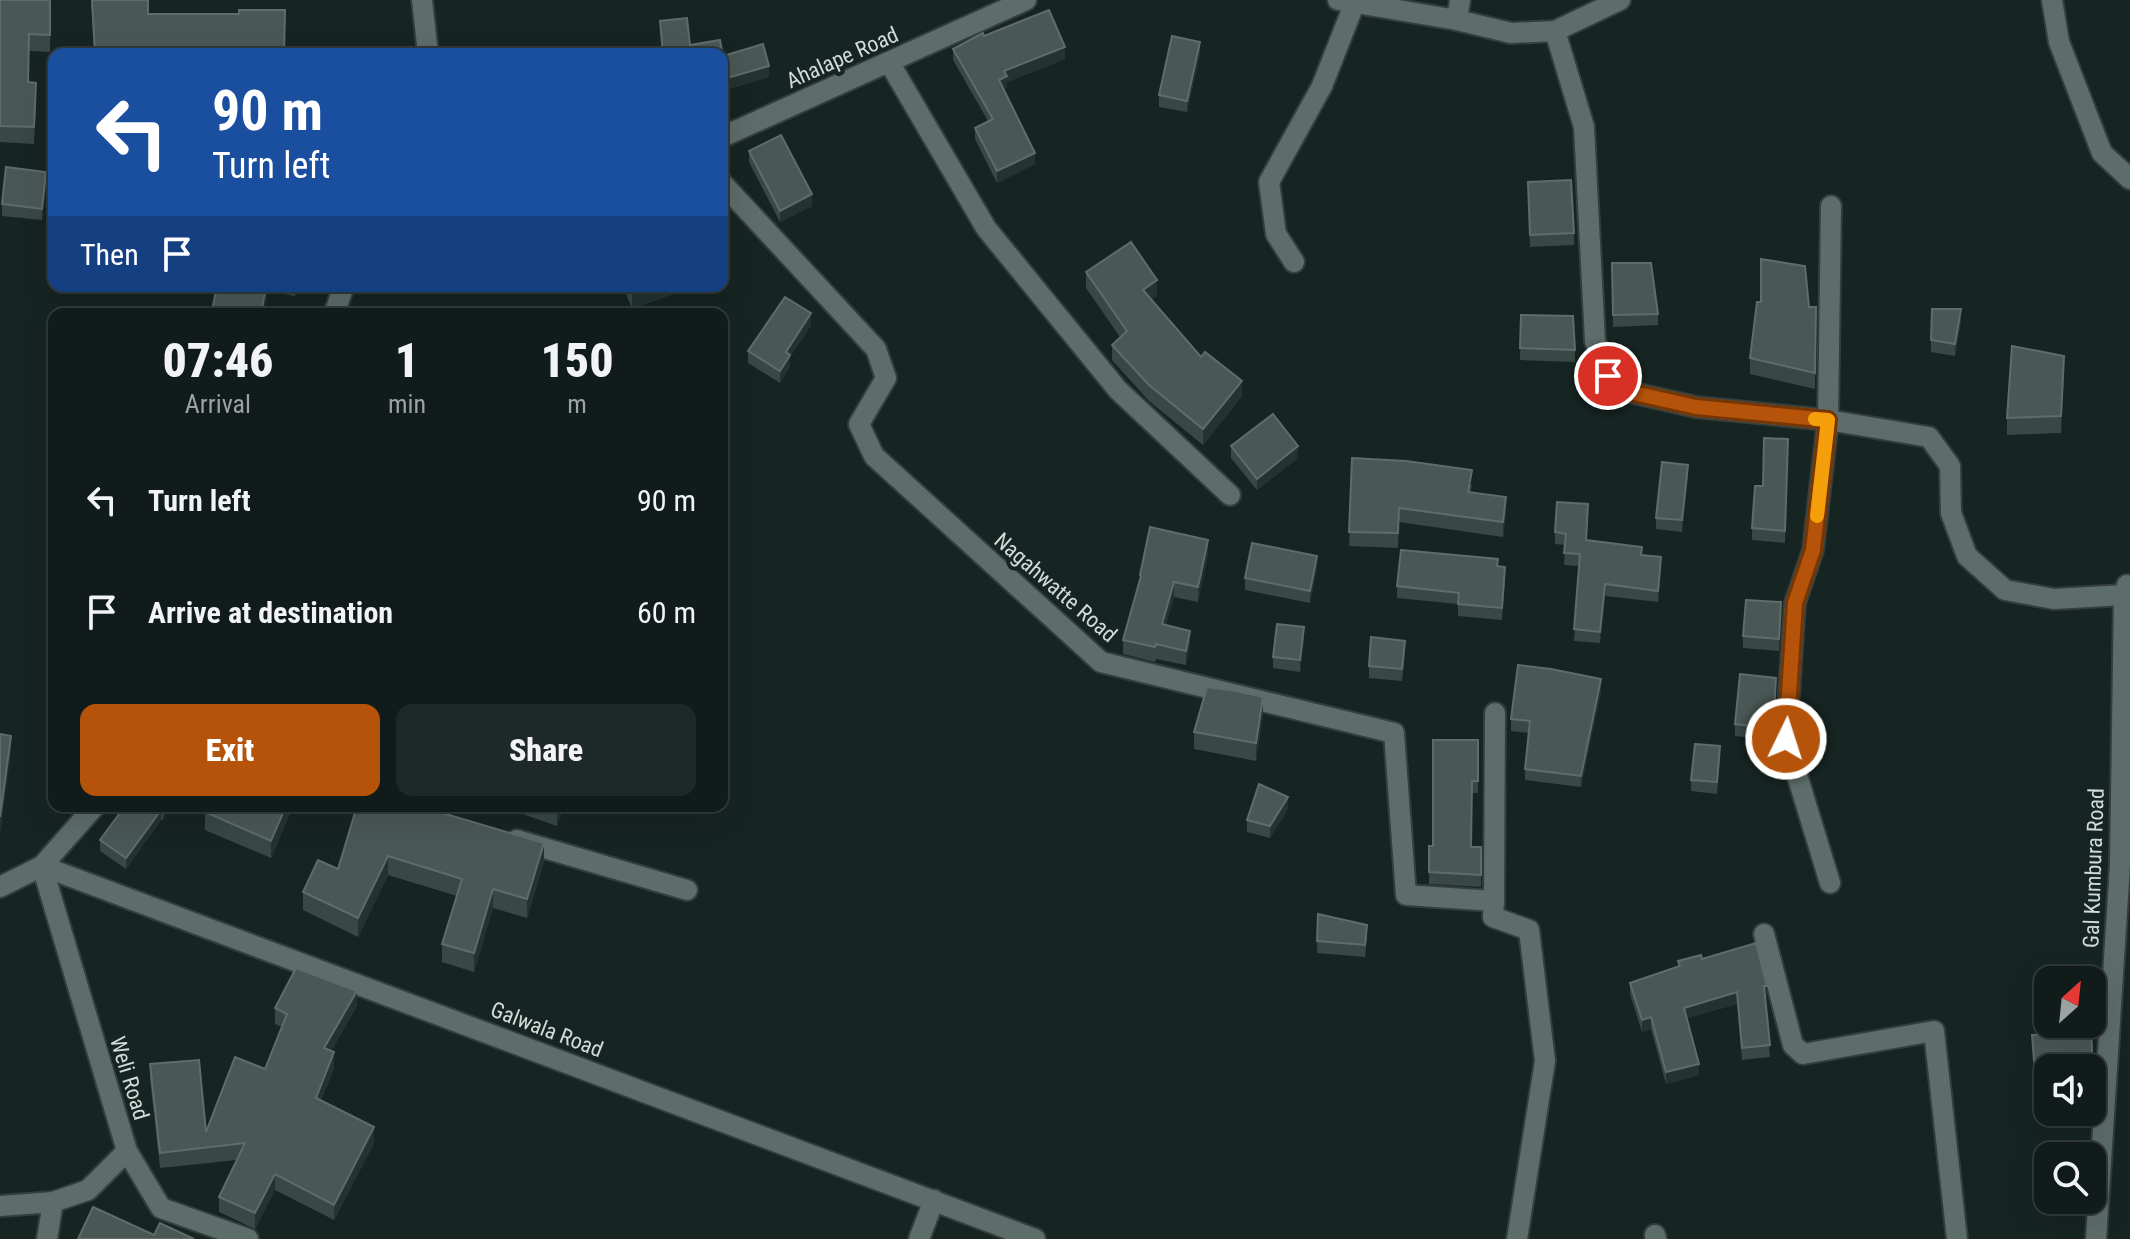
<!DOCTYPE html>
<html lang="en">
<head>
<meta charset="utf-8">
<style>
	body { margin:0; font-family:"Roboto Condensed",sans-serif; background:#1e2827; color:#f1f3f6; height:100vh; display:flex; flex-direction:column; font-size:30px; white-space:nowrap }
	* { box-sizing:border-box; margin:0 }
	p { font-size:26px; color:#9ca1a2 }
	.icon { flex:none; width:44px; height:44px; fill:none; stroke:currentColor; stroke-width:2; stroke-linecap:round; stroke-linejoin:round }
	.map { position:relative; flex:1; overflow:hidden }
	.details { position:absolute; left:48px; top:308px; width:680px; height:504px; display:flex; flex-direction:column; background:#101b1a; border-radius:16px; box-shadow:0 8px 32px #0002,0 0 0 2px #303939 }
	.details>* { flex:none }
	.top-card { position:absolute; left:48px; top:48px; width:680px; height:244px; border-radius:16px; box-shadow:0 8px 32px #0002,0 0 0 2px #303939; background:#1a4fa0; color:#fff; overflow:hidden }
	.needle { width:52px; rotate:27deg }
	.fabs { position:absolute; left:2034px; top:966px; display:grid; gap:16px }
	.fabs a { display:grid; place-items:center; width:72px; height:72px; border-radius:16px; background:#101b1a; box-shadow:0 8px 32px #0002,0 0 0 2px #303939; font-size:40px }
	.pin { position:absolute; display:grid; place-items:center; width:68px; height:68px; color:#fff; margin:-34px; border:4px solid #fff; border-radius:50%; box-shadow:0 2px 8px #0007 }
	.me { position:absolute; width:88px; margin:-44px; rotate:4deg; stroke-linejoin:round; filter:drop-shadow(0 0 6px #0008) }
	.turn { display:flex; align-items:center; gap:28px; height:168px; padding:0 32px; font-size:36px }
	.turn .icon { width:104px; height:104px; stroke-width:2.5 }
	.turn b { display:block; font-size:56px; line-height:68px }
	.then { display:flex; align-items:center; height:76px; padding:0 32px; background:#0003; gap:16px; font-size:30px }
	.eta { display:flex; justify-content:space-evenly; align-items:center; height:136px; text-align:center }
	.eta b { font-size:48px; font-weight:800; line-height:56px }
	.primary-button { display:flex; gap:16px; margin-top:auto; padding:16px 32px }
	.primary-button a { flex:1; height:92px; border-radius:16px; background:#b45309; color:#fff; font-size:32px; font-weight:800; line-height:92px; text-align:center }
	.primary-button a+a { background:#1e2827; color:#f1f3f6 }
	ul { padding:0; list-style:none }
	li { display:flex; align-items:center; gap:24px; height:112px; padding:0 32px }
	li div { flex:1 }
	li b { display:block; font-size:30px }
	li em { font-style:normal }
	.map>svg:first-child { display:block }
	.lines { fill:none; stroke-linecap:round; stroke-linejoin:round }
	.minor-casing { stroke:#343e3c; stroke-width:24 }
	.minor { stroke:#5d6d6a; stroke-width:20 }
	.wall { fill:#394845 }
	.shaded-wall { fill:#243330 }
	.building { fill:#4a5855; stroke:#5f6c6a; stroke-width:2 }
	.route-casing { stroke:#753606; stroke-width:20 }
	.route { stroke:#b45309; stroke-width:14 }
	.slow { stroke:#f59e0b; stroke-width:14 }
	.labels { text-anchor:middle; stroke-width:8; stroke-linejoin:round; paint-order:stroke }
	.street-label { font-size:22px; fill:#d2dbd9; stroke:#162422 }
</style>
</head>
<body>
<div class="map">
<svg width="2130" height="1239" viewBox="0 0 2130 1239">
	<rect width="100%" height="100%" fill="#162422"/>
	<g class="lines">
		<g class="minor-casing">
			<g id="minor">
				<path d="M422,0L428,54"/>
				<path d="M1338,0L1457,20L1511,33L1555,31L1620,0"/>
				<path d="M2052,0L2059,42L2102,153L2130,179"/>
				<path d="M1457,20L1460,0"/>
				<path d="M1555,31L1584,127L1595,341L1608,376L1625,391L1696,407L1828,420L1929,437L1950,466L1951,513L1967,556L2005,590L2054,599L2124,595"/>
				<path d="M889,62L986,228L1118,390L1230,495"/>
				<path d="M722,137L1026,0"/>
				<path d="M722,183L876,349L886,378L859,424L874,456L1101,662L1394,733L1406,895L1494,901L1493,917L1529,930L1545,1061L1517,1239"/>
				<path d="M1294,262L1276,234L1269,182L1322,86L1355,2"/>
				<path d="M334,314L344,286"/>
				<path d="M517,840L687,890"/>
				<path d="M42,866L1035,1239"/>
				<path d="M42,866L127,1151L161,1208L248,1239"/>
				<path d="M1830,883L1786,739L1795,603L1813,550L1828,420L1831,206"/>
				<path d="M0,887L42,866L95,806"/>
				<path d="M1494,901L1495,713"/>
				<path d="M1764,934L1793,1045L1803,1054L1934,1031L1957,1239"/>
				<path d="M0,1206L53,1202L88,1190L127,1151"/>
				<path d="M1655,1235L1656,1239"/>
				<path d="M47,1239L53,1202"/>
				<path d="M919,1239L934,1200"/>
				<path d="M2096,1239L2120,865L2124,595L2127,585"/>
			</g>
		</g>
		<use href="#minor" class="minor"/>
	</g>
	<g class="wall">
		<path d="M0,0H51L50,52L29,51L28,82L36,99L34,144L0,142Z"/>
		<path d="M91,0H148V14L284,54H94Z"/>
		<path d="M687,18L690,45L720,40L723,56L763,44L769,66V77L728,89V97L722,98V54H662L660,21Z"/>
		<path d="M984,36L1065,59L1007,82V87L1004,89L1035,164L997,183L975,139V128L988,121L953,60V49Z"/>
		<path d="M1200,54L1187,112L1159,107V95Z"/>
		<path d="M749,151L812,206L780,222L749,162Z"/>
		<path d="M1528,182L1574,233V245L1530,247Z"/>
		<path d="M46,184L42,220L2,216V204Z"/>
		<path d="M1612,263L1658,314V325L1613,327Z"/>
		<path d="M1086,272L1157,296L1151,300L1201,357L1242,396L1203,445L1149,401L1112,360V345L1120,337L1086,288Z"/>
		<path d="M217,286H297L295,296L268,291L263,314H212Z"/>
		<path d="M623,286H681V291L632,309Z"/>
		<path d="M1761,302L1816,307L1815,389L1750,374V358Z"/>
		<path d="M1521,315L1575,350V362L1520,360Z"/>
		<path d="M1961,321L1955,356L1931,352V340Z"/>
		<path d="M811,325L790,357V366L780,383L748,363V351Z"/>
		<path d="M2064,373L2061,433L2007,435V418Z"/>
		<path d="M1788,439L1785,543L1752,540V528L1763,486Z"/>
		<path d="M1231,446L1298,458L1257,490L1231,458Z"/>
		<path d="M1352,458L1472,485L1470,493L1506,512L1503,537L1399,522L1398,548L1349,546Z"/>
		<path d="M1688,476L1682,532L1656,529V518Z"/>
		<path d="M1588,516L1586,540L1642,555L1661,569L1658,602L1605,596L1600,643L1574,641L1579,566L1564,565L1565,545L1555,544V532Z"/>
		<path d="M1208,554L1198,602L1174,597L1166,625L1190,645L1186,665L1156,659L1155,662L1123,654V640L1140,581V575Z"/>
		<path d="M1498,566L1505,578L1502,620L1458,616V604L1397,598V586Z"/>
		<path d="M1317,568L1310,603L1245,590V578Z"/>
		<path d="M1781,614L1779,651L1743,648V636Z"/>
		<path d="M1304,639L1300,672L1273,668V657Z"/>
		<path d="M1405,653L1402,681L1369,678V666Z"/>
		<path d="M1776,689L1773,740L1735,736V724Z"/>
		<path d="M1601,691L1581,787L1525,780V769L1529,733L1511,731V719Z"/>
		<path d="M1263,715L1256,761L1194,749V732Z"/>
		<path d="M1478,740V793H1472L1471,847H1481V887L1429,884V846H1433Z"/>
		<path d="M1720,758L1717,794L1691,791V780Z"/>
		<path d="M125,806H169L163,820H161L126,869L100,851V840Z"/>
		<path d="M293,806L271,858L205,830V812Z"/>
		<path d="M357,806L544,862L527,918L493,908L474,972L442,962V944L457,896L388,875L358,937L303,910V892L338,869Z"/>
		<path d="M499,806H564L557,826Z"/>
		<path d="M1288,809L1270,838L1247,832V820Z"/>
		<path d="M1318,914L1367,937L1365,957L1317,953Z"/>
		<path d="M1702,959L1767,997L1765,998L1770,1057L1742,1060L1737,1004L1687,1018L1699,1075L1666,1084L1651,1029L1642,1032L1630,994V983L1678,966V961Z"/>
		<path d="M357,1006L331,1051L334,1068L321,1101L374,1143L334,1220L275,1190L255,1229L219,1212V1197L237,1160L160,1168L150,1079V1064L206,1132L265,1069L282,1027L275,1024V1008Z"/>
		<path d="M2091,1031L2093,1081H2092V1068H2048V1084L2035,1085L2032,1035Z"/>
	</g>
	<g class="shaded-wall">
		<path d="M1200,42V54L1187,112V101Z"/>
		<path d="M1065,47V59L1007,82V87L999,92V80L1004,71Z"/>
		<path d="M769,66V77L728,89L727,78Z"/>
		<path d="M1035,153V164L997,183V171Z"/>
		<path d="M46,172V184L42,220V209Z"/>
		<path d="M812,194V206L780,222V211Z"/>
		<path d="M1157,280V296L1143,306V290Z"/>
		<path d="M266,286H268V291L263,314H261Z"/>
		<path d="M647,286H681V291L632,309V292Z"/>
		<path d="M1961,309V321L1955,356V344Z"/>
		<path d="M811,313V325L790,357V366L780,383V371L786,352Z"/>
		<path d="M2064,356V373L2061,433V416Z"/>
		<path d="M1242,381V396L1203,445V429Z"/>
		<path d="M1298,446V458L1257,490V479Z"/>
		<path d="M1688,465V476L1682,532V520Z"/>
		<path d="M1506,497V512L1503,537V522Z"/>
		<path d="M1208,540V554L1198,602V587Z"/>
		<path d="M1317,556V568L1310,603V591Z"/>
		<path d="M1661,557V569L1658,602V591Z"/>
		<path d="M1174,582V597L1162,639V624Z"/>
		<path d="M1605,584V596L1600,643V632Z"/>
		<path d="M1304,627V639L1300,672V660Z"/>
		<path d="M1190,631V645L1186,665V651Z"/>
		<path d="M1601,679V691L1581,787V776Z"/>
		<path d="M1263,697V715L1256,761V743Z"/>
		<path d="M11,736V753L0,835V817Z"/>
		<path d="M1288,797V809L1270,838V826Z"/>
		<path d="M164,806H169L163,820V810Z"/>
		<path d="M286,806H293L271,858V841Z"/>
		<path d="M558,806H564L557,826V808Z"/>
		<path d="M161,809V820L126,869V858Z"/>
		<path d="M544,843V862L527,918V899Z"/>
		<path d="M388,856V875L358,937V918Z"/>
		<path d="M493,889V908L474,972V953Z"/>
		<path d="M1764,986H1767V997L1764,998Z"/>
		<path d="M357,991V1006L324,1064V1048Z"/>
		<path d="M1737,992V1004L1684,1019V1008Z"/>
		<path d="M1651,1017V1029L1642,1032V1020Z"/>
		<path d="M334,1052V1068L316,1114V1098Z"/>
		<path d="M1699,1064V1075L1666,1084V1072Z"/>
		<path d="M374,1127V1143L334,1220V1205Z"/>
		<path d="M275,1174V1190L255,1229V1213Z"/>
	</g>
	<g class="building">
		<path d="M0,0H50V35L29,34L28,82L36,83L34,127L0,126Z"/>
		<path d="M92,0H148V14H239V10H285L284,54H166V48L95,52Z"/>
		<path d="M1049,10L1065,47L1004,71L1007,76L999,80L1035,153L997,171L975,128L993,119L953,49L983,33L984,36Z"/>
		<path d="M687,18L690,45L720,40L723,56L763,44L769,66L727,78L728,86L722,87V54H663L660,21Z"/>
		<path d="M1172,36L1200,42L1187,101L1159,95Z"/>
		<path d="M781,135L812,194L780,211L749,151Z"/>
		<path d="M6,167L46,172L42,209L2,204Z"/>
		<path d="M1571,180L1574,233L1530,235L1528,182Z"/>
		<path d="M1131,242L1157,280L1143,290L1201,357L1205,352L1242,381L1203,429L1149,385L1112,345L1127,331L1086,272Z"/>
		<path d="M1761,259L1805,266L1809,307H1816L1815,373L1750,358L1757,302H1761Z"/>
		<path d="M1612,263H1651L1658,314L1613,315Z"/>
		<path d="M217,286H266L261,314H215L216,311L212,310Z"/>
		<path d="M630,286H647L632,292Z"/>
		<path d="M785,297L811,313L786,352L790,355L780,371L748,351Z"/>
		<path d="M1932,309H1961L1955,344L1931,340Z"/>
		<path d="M1521,315L1573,316L1575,350L1520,348Z"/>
		<path d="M2012,346L2064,356L2061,416L2007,418Z"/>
		<path d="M1273,414L1298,446L1257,479L1231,446Z"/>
		<path d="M1764,438L1788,439L1785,531L1752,528L1755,486H1763Z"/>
		<path d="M1352,458L1406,461L1472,470L1468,492L1506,497L1503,522L1399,508L1398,533L1349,532Z"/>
		<path d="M1662,462L1688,465L1682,520L1656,518Z"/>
		<path d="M1557,502L1588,504L1586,540L1642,547L1641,555L1661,557L1658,591L1605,584L1600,632L1574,629L1580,554L1564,553L1566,534L1555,532Z"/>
		<path d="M1150,527L1208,540L1198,587L1174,582L1162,624L1190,631L1186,651L1156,644L1155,647L1123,640L1141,576L1140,575Z"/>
		<path d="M1252,543L1317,556L1310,591L1245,578Z"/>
		<path d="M1401,550L1498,559L1497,566L1505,567L1502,608L1458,604L1459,593L1397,586Z"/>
		<path d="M1746,600L1781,602L1779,639L1743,636Z"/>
		<path d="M1277,624L1304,627L1300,660L1273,657Z"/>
		<path d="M1371,637L1405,641L1402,669L1369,666Z"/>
		<path d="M1518,665L1551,669L1601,679L1581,776L1525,769L1530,721L1511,719Z"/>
		<path d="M1740,674L1776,678L1773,728L1735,724Z"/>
		<path d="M1207,687L1237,691L1263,697L1256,743L1194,732Z"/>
		<path d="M0,734L11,736L0,817Z"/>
		<path d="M1433,740H1478V781H1472L1471,847H1481V875L1429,872V846H1433Z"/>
		<path d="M1695,744L1720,746L1717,782L1691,780Z"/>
		<path d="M1259,784L1288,797L1270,826L1247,820Z"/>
		<path d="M125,806H164L126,858L100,840Z"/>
		<path d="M207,806H286L271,841L205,812Z"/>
		<path d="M357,806H419L544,843L527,899L493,889L474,953L442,944L462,879L388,856L358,918L303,892L318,860L338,869Z"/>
		<path d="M1318,914L1367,925L1365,945L1317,941Z"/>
		<path d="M1756,943L1767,986H1764L1770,1045L1742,1048L1737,992L1684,1008L1699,1064L1666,1072L1651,1017L1642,1020L1630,983L1680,966L1678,961L1701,955L1702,959Z"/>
		<path d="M296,968L357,991L324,1048L334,1052L316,1098L374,1127L334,1205L275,1174L255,1213L219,1197L245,1143L160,1153L150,1064L199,1060L206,1132L235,1057L265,1069L287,1014L275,1008Z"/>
		<path d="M2091,1031L2093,1069L2092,1068H2048V1072L2035,1073L2032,1035Z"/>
		<path d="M93,1207L154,1235L160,1223L194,1239H78Z"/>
	</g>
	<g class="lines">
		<g class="route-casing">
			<path id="route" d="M1608,376L1625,391L1696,407L1828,420L1813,550L1795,603L1786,739"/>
		</g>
		<use href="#route" class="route"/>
		<path class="slow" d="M1815,419L1828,420L1817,516"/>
	</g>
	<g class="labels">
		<g class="street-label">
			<text transform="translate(842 57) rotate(-24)" y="8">Ahalape Road</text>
			<text transform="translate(1056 587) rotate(41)" y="8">Nagahwatte Road</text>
			<text transform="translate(2093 868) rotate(-88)" y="8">Gal Kumbura Road</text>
			<text transform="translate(547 1029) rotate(21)" y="8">Galwala Road</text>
			<text transform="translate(130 1078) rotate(73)" y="8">Weli Road</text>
		</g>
	</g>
</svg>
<div class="fabs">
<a><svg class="needle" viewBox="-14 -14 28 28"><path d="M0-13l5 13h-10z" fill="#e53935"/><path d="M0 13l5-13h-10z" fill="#9ca1a2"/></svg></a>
<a><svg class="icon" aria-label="sound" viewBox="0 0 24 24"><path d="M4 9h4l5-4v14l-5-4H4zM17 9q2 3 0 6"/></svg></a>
<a><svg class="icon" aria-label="search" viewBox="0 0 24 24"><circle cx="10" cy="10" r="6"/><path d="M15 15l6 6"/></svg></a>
</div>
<div class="pin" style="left:1608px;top:376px;background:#d93025"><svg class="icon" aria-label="arrive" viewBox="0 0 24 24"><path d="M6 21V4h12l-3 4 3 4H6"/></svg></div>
<svg class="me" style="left:1786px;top:739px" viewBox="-20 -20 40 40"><circle r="17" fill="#b45309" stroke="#fff" stroke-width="3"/><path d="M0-11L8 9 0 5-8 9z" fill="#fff"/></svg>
<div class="top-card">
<div class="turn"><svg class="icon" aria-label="left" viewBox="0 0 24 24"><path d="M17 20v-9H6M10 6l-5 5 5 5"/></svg><div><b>90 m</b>Turn left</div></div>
<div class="then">Then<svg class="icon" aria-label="arrive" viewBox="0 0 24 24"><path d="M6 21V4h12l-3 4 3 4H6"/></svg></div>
</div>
<section class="details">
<div class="eta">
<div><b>07:46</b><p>Arrival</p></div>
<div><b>1</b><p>min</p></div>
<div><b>150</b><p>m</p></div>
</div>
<ul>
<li><svg class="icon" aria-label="left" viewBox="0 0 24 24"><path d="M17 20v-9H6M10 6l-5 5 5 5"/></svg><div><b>Turn left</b></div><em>90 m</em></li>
<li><svg class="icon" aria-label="arrive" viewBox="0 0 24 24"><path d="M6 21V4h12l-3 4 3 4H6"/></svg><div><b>Arrive at destination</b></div><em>60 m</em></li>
</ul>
<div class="primary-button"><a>Exit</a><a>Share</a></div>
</section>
</div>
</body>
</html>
